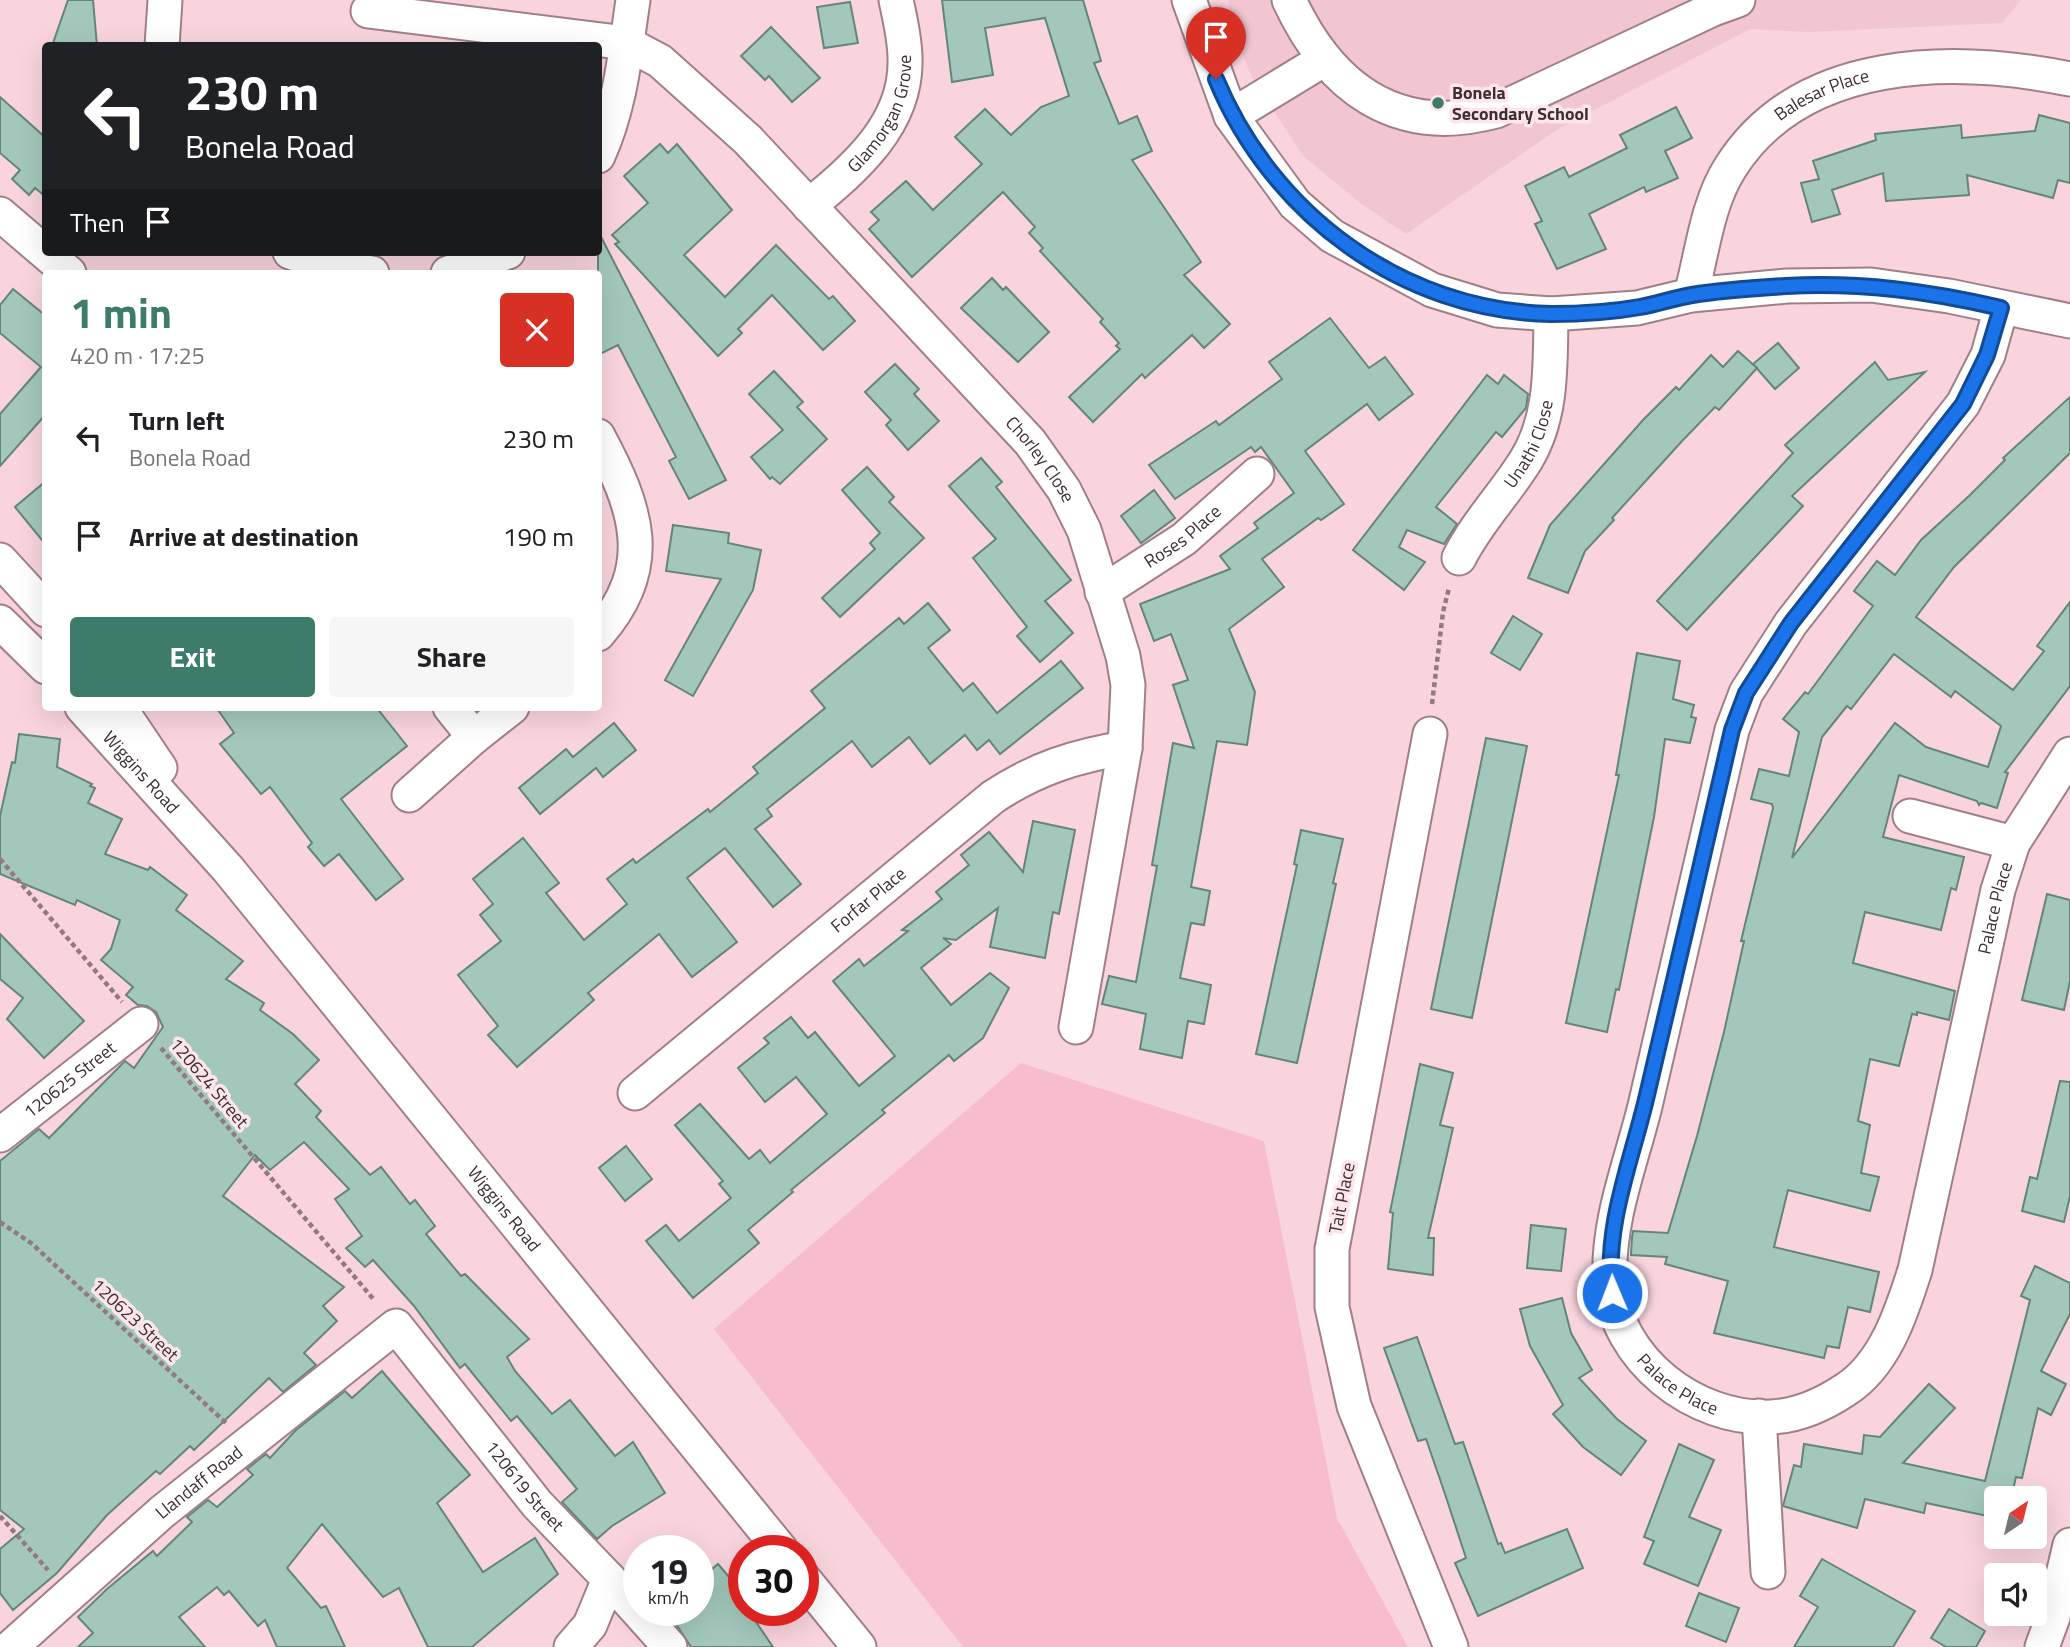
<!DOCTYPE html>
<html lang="en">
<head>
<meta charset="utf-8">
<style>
	body { margin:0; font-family:"Titillium Web",sans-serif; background:#f6f6f6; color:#202124; height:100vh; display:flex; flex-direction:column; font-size:26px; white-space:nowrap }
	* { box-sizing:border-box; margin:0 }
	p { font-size:23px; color:#757577 }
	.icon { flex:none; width:38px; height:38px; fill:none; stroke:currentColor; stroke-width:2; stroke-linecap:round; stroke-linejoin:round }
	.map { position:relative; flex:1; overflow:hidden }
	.details { position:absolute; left:42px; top:270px; width:560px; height:441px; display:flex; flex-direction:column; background:#fff; border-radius:7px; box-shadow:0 7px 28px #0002 }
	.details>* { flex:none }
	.top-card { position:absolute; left:42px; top:42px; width:560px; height:214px; border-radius:7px; box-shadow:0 7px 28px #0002; background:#202124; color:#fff; overflow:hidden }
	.needle { width:46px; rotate:35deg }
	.tools { position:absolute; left:1984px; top:1486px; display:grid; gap:14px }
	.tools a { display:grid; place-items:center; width:63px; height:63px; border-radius:7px; background:#fff; box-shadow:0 7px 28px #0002; font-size:35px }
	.speed { position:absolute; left:623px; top:1535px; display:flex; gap:14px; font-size:35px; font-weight:700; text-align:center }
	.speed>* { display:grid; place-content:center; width:91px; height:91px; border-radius:50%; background:#fff; box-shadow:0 7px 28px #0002; line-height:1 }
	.speed small { font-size:18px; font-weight:400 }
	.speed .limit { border:10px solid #d22; background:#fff; color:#111 }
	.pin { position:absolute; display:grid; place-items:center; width:60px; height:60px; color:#fff; margin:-72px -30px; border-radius:50% 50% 50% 0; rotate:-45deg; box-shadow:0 0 7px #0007 }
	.pin .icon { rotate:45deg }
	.me { position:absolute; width:77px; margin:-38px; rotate:359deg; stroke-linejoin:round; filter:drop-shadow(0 0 5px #0008) }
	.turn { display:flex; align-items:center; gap:24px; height:147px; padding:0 28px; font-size:32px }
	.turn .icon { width:91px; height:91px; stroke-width:2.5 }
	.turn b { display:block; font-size:49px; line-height:60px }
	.then { display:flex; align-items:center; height:66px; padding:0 28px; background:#0003; gap:14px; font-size:26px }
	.round { display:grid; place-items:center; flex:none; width:74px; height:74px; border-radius:7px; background:#f6f6f6 }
	.overview { display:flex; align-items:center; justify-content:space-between; height:119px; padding:0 28px }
	h1 { font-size:42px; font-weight:700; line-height:52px; color:#3d7c6a }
	.action { display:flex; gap:14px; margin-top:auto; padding:14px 28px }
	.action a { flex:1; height:80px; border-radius:7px; background:#3d7c6a; color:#fff; font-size:28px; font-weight:700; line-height:80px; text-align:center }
	.action a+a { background:#f6f6f6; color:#202124 }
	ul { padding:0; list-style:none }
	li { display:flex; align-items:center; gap:21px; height:98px; padding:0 28px }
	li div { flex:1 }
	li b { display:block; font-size:26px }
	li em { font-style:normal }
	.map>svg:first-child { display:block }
	.built { fill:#f2c6d1 }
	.green { fill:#f8bdcc }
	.building { fill:#a3c8bb; stroke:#63867b; stroke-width:2; fill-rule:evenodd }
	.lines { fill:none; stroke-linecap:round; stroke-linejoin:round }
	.minor-casing { stroke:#a17f88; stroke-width:37 }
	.path { stroke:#927a7f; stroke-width:4.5; stroke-dasharray:5 3.5; stroke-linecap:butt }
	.minor { stroke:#fff; stroke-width:33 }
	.route-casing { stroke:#114b97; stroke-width:18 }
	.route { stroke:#1a73e8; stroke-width:12 }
	.poi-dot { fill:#3d7c6a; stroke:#fce6eb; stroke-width:2.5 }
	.labels { text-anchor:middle; stroke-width:7; stroke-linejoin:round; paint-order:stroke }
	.poi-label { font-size:18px; font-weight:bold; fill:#3c2e31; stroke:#fce6eb; text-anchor:start }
	.street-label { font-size:18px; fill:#3c2e31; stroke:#fce6eb }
</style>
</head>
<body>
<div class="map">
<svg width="2070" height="1647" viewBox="0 0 2070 1647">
	<rect width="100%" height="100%" fill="#f9d4dd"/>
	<path class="built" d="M1228,0H2021L2002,23L1809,32L1750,29L1558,129L1406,234L1360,203L1303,156L1252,77L1234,35Z"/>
	<path class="green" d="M1021,1063L1264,1141L1337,1518L1408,1647H963L714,1329Z"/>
	<g class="building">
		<path d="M68,0H93L97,46H52Z"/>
		<path d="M942,0H1083L1101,61L1094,63L1119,124L1137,116L1152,151L1132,160L1201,262L1184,275L1230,324L1204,348L1192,335L1145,378L1142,374L1093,422L1069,397L1120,349L1116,346L1119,343L1100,322L1103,319L1040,251L1043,248L1029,233L1035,227L1003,192L912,277L869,229L879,220L871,212L906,181L933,210L982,164L955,137L985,109L1011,135L1041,107L1069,96L1045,18L985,28L993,75L952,82Z"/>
		<path d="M850,2L858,43L824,48L817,7Z"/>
		<path d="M771,27L820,78L792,102L769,76L765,80L741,56Z"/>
		<path d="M0,97L46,138V197L35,188L29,195L12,179L20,170L0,153Z"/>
		<path d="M1676,107L1692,138L1665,151L1678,178L1646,192L1644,187L1589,214L1606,249L1557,269L1535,224L1542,221L1525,186L1564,167L1569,177L1627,148L1620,135Z"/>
		<path d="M2039,115L2070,123V183L2058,180L2053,198L1967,175L1969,195L1886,201L1883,173L1832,190L1840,214L1812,222L1801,183L1819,179L1813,161L1876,140L1875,134L1961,125L1962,138L2035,131Z"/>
		<path d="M660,144L668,153L677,144L732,210L684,255L725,297L776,245L829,299L833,296L855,321L823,350L772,295L738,329L742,333L718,356L615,244L619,242L612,235L648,203L624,176Z"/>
		<path d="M598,231L726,480L689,499L669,461L676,457L618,345L598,355Z"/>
		<path d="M992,278L1003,290L1006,287L1049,332L1018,362L961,308Z"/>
		<path d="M13,289L46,316V414L0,466V414L41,367L0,333V305Z"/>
		<path d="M1330,318L1369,368L1385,357L1413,394L1379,420L1367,404L1305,451L1344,504L1321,520L1318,518L1262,559L1284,587L1229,629L1255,692L1247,745L1217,741L1191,887L1210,891L1204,925L1191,923L1180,978L1211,985L1204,1024L1188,1021L1182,1058L1140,1049L1146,1014L1102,1004L1109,976L1136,982L1157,866L1152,865L1173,743L1194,748L1173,685L1188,680L1171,634L1154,641L1140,604L1230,569L1220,556L1258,528L1254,523L1294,493L1261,447L1255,452L1251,447L1175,499L1149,465L1216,421L1219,425L1282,379L1269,362Z"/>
		<path d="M1778,343L1799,368L1775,389L1753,364Z"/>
		<path d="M1738,351L1757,368L1719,410L1715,407L1683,440L1612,518L1614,520L1585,551L1568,593L1528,578L1550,525L1643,420L1676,387L1679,390L1711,355L1723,367Z"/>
		<path d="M1875,362L1888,380L1925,372L1792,496L1803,506L1687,630L1657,601L1793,453L1785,445Z"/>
		<path d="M895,364L919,389L914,394L939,421L908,450L886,425L891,420L865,392Z"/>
		<path d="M774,371L803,402L797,407L827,439L780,484L772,477L770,479L751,457L783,430L749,394Z"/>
		<path d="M1487,375L1498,384L1504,375L1528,394L1526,408L1502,437L1496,432L1436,507L1457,524L1444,544L1407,530L1399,547L1425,562L1404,590L1353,550Z"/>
		<path d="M2070,397V453L1954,567L1916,617L2013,690L2044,651L2037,646L2070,602V686L2005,772L2008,773L1997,808L1981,803L1979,805L1977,801L1899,775L1883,837L1964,857L1956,890L1951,888L1941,930L1865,912L1853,963L1955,991L1949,1020L1917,1012V1015L1912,1014L1899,1066L1870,1059L1858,1121L1870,1125L1861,1173L1879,1177L1870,1211L1788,1190L1774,1247L1879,1272L1870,1312L1848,1307L1839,1348L1827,1346L1824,1358L1714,1333L1728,1281L1665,1264L1667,1257L1631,1255L1632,1237L1633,1231L1668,1233L1697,1136L1724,1032L1744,941H1741L1773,808L1772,804L1751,799L1759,769L1789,776L1799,732L1783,719L1805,692L1808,694L1873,606L1854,591L1877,561L1895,575L1921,540L1970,495L2005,460L2003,458ZM1894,654L1951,697L1955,691L2001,726L1988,767L1926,747L1895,723L1792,858L1822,737L1847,706L1851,709Z"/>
		<path d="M981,458L1002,482L996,487L1071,580L1045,601L1073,633L1040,662L1017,636L1027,627L973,558L996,539L949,486Z"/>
		<path d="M867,467L894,497L889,502L924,538L840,617L822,598L875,549L870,543L880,533L842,490Z"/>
		<path d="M46,481V545L15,507Z"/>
		<path d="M1154,490L1175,518L1141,543L1121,516Z"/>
		<path d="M673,525L729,533L728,543L761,550L753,590L693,696L665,680L721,579L666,571Z"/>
		<path d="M928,603L950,630L928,648L963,691L973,683L997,713L1061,661L1083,688L1000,754L989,740L977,750L965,735L930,764L909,737L872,767L852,741L767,809L772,816L755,829L801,884L773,907L725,848L687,878L737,942L692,977L659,934L588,993L594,1000L517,1067L488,1035L498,1026L458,975L501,941L480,915L493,904L473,879L523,838L559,883L546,893L584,940L627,904L607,879L633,859L636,863L708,809L710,812L758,773L753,767L825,708L811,691L899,618L904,624Z"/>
		<path d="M1513,616L1542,634L1520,670L1491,653Z"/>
		<path d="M1637,653L1680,661L1673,699L1694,705L1691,717L1696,718L1690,743L1665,739L1654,817L1619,990L1616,989L1607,1032L1566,1023L1619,775H1616Z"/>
		<path d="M216,707H376L407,746L341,799L403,879L376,900L339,854L324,866L308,847L312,843L270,787L261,794L220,744L234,733Z"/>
		<path d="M614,723L636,750L603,777L596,768L540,814L519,788L566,749L573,757Z"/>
		<path d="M19,734L60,739L57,767L92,784L90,786L95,788L88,803L122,819L105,854L148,870L150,867L187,895L176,910L243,961L226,979L264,1003L260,1010L293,1034L319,1060L295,1084L321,1111L316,1117L370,1175L381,1167L410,1204L415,1200L435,1226L426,1234L461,1276L465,1274L529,1339L507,1357L515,1371L552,1414L570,1400L615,1456L633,1442L665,1493L612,1526L597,1539L562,1502L577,1489L517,1416L511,1421L465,1364L460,1368L414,1306L373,1260L365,1267L346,1248L362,1236L335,1199L349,1189L304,1142L270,1170L255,1155L223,1196L344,1287L323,1306L337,1321L304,1353L316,1365L283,1392L269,1378L194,1450L190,1446L160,1474L156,1471L107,1515L57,1573L13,1610L0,1593V1549L24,1529L0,1510V1161L39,1129L49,1138L125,1061L134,1068L163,1027L156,1012L147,1006L138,1005L126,995L133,987L101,960L111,949L120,920L77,900L75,905L0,874V816L12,762L15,763Z"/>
		<path d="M1486,738L1527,746L1472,1018L1431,1009Z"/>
		<path d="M1033,821L1075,830L1059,914L1053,912L1045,958L990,947L998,908L956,940L943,938L951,944L921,968L951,1005L990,973L1009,988L983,1038L954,1061L949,1055L882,1110L885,1113L791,1190L793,1192L748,1230L759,1243L693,1298L646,1241L666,1225L679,1241L731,1198L719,1184L723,1181L675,1125L700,1104L749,1159L760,1150L770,1163L827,1114L796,1077L765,1102L738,1068L769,1043L764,1038L791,1017L808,1038L815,1032L859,1086L895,1056L833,981L859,959L864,966L908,931L902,930L942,899L936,892L969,865L961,855L989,832L1023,872Z"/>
		<path d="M1301,830L1343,839L1333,883L1336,884L1297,1063L1256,1054L1297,865L1294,864Z"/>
		<path d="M2047,894L2070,900V981L2064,1010L2022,1000Z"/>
		<path d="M0,934L84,1021L44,1058L7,1019L23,998L0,979Z"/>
		<path d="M1420,1064L1453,1073L1440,1125L1453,1128L1428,1238H1434L1433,1275L1388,1269L1393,1213L1390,1212Z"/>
		<path d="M2060,1081L2070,1082V1196L2064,1222L2022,1211L2030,1177L2037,1179Z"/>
		<path d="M626,1146L652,1179L625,1201L599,1168Z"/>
		<path d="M1531,1225L1566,1229L1561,1271L1527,1268Z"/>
		<path d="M2035,1266L2070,1283V1314L2041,1371L2066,1384L2051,1415L2038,1408L2022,1478L2016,1477L2011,1498H1997V1518L1926,1503L1924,1513L1865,1499L1857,1528L1783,1506L1794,1465L1801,1467L1804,1444L1862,1454L1864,1435L1880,1437L1929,1384L1955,1408L1903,1463L1985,1481L2030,1300L2021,1296Z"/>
		<path d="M1562,1298L1571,1333L1592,1370L1579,1378L1617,1419L1646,1441L1621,1475L1583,1447L1553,1414L1563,1405L1530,1346L1520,1309Z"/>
		<path d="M1417,1337L1455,1444L1463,1442L1498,1544L1501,1543L1505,1553L1567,1529L1583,1568L1478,1616L1455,1563L1466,1558L1444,1491L1426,1439L1418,1441L1384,1348Z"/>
		<path d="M382,1371L470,1475L437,1503L483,1572L535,1538L558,1574L472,1647H428L399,1588L383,1597L322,1524L287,1568L321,1608L326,1606L345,1647H277L265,1620L258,1626L229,1591L224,1595L217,1587L179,1617L205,1647H78L93,1633L78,1617L107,1589L153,1551L157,1556L192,1522L187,1517L208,1500L217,1507L253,1475L247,1469L266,1454L270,1458L296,1430L345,1391L352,1398Z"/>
		<path d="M1679,1444L1714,1460L1689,1517L1721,1530L1698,1586L1644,1564L1654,1541L1644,1537Z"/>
		<path d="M1822,1559L1915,1611L1893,1647H1794L1818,1607L1800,1596Z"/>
		<path d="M718,1564L735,1584L731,1587L744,1605V1610H748L773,1647H691L689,1644L667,1610H698V1581Z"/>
		<path d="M1699,1593L1739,1608L1726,1642L1686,1626Z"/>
		<path d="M1949,1609L1985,1631L1976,1647H1946L1931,1638Z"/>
	</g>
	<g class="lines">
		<g class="minor-casing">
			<g id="minor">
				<path d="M1189,0L1231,116L1295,204L1332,236L1432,290L1497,310L1551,314L1637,308L1691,295L1787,286L1871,285L1949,296L2070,321"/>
				<path d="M1289,0C1330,88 1396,138 1496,111L1713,9L1738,0"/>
				<path id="s1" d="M368,11L626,43L660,61L748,140L1030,442L1064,490L1084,530L1123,656L1128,685L1125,748L1076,1027"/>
				<path d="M162,46L165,0"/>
				<path d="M1231,116L1323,60"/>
				<path d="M598,156C621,105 625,54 633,0"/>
				<path id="s2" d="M809,206C855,168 907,124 905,59C905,39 900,19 896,0"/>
				<path d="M0,214L69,273"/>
				<path d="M290,252L326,265L372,273"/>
				<path d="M448,273L508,252"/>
				<path id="s3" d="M1691,295C1702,254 1707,204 1730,168C1801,55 1954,56 2070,79"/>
				<path id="s4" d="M2001,308L1988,355L1963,404L1791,623L1746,693L1732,730C1703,855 1674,981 1645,1106C1631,1163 1607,1221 1610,1281C1615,1359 1695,1421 1771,1417C1797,1416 1824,1404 1845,1390C1885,1365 1902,1311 1915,1270L1998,890L2013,843L2070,754"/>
				<path d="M598,436C636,507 658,566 598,634"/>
				<path id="s5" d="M1459,558C1477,522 1505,494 1526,460C1553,416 1550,364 1551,314"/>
				<path d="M0,560L46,610"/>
				<path id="s6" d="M1102,592L1184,539L1257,474"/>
				<path d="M0,622L46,667"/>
				<path id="s7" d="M82,707L228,869L781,1550"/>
				<path d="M119,707L160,768"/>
				<path d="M450,707L474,737L512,707"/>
				<path d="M1430,734L1332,1249V1307L1354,1406L1451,1647"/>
				<path d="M409,795L474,737"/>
				<path d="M1910,816L2013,843"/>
				<path id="s8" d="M635,1093L993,797C1035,769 1075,756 1125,748"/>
				<path id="s9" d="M0,1135L141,1024"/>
				<path d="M1759,1416L1768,1572"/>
				<path d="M803,1578L859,1647"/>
				<path d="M609,1579L670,1647"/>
				<path id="s10" d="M11,1647L162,1512L396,1326L537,1504L609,1579L590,1625L571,1647"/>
				<path d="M2042,1647L2053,1617L2070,1545"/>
			</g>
		</g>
		<g class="path">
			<path d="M1432,704L1443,612L1449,588"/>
			<path d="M0,859L122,1002"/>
			<path d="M161,1048L375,1301"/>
			<path d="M0,1222L31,1243L226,1423"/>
			<path d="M0,1516L48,1570"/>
		</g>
		<use href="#minor" class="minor"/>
	</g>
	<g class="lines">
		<g class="route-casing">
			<path id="route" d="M1216,79C1272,214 1402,311 1551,314C1579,314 1612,312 1640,307C1657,304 1674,298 1692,295C1722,290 1755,288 1786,286C1861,282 1928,291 2001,308L1987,355L1963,404L1791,623L1746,693L1732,730C1704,852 1676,973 1647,1095C1632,1160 1604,1225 1612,1293"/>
		</g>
		<use href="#route" class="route"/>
	</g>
	<circle class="poi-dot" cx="1438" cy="103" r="7"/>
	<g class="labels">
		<g class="poi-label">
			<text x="1452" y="99">Bonela<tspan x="1452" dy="21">Secondary School</tspan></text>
		</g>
		<g class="street-label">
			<text dy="6" stroke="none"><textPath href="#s3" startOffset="254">Balesar Place</textPath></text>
			<text dy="6" stroke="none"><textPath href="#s2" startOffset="121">Glamorgan Grove</textPath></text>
			<text dy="6" stroke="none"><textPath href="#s5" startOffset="135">Unathi Close</textPath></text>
			<text dy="6" stroke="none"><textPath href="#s1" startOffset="850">Chorley Close</textPath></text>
			<text dy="6" stroke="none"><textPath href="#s6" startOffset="98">Roses Place</textPath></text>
			<text dy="6" stroke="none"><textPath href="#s7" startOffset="88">Wiggins Road</textPath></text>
			<text dy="6" stroke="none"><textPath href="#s8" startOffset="303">Forfar Place</textPath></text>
			<text dy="6" stroke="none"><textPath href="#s4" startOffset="1894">Palace Place</textPath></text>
			<text dy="6" stroke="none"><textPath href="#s9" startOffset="89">120625 Street</textPath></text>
			<text transform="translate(209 1083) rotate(50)" y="6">120624 Street</text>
			<text transform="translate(1342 1198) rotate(-79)" y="6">Tait Place</text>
			<text dy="6" stroke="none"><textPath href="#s7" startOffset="656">Wiggins Road</textPath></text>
			<text transform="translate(135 1320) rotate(43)" y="6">120623 Street</text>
			<text dy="6" stroke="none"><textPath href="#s4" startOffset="1200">Palace Place</textPath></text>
			<text dy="6" stroke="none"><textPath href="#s10" startOffset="250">Llandaff Road</textPath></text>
			<text dy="6" stroke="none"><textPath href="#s10" startOffset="707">120619 Street</textPath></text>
		</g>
	</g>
</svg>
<div class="tools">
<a><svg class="needle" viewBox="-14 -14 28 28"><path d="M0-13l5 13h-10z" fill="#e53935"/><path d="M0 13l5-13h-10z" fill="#757577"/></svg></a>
<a><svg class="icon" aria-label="sound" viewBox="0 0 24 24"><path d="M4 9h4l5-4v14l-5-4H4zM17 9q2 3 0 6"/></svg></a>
</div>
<div class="speed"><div>19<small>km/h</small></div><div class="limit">30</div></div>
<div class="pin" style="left:1216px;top:79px;background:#d93025"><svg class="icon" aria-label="arrive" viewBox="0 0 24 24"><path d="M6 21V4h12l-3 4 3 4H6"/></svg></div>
<svg class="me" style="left:1612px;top:1293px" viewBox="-20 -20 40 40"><circle r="17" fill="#1a73e8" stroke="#fff" stroke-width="3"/><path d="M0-11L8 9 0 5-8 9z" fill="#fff"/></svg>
<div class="top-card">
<div class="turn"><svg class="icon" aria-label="left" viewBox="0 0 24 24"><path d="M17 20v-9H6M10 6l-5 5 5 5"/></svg><div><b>230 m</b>Bonela Road</div></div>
<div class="then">Then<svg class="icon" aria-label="arrive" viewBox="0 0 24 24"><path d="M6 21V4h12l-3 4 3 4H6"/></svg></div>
</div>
<section class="details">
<div class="overview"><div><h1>1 min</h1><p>420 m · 17:25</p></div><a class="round" style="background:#d93025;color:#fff"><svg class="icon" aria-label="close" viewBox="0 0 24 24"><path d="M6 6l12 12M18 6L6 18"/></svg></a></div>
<ul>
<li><svg class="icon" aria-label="left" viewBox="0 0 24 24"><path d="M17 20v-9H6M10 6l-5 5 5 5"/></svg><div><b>Turn left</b><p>Bonela Road</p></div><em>230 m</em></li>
<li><svg class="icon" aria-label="arrive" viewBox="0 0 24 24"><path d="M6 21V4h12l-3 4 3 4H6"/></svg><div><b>Arrive at destination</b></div><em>190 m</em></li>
</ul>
<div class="action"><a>Exit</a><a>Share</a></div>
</section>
</div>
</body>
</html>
